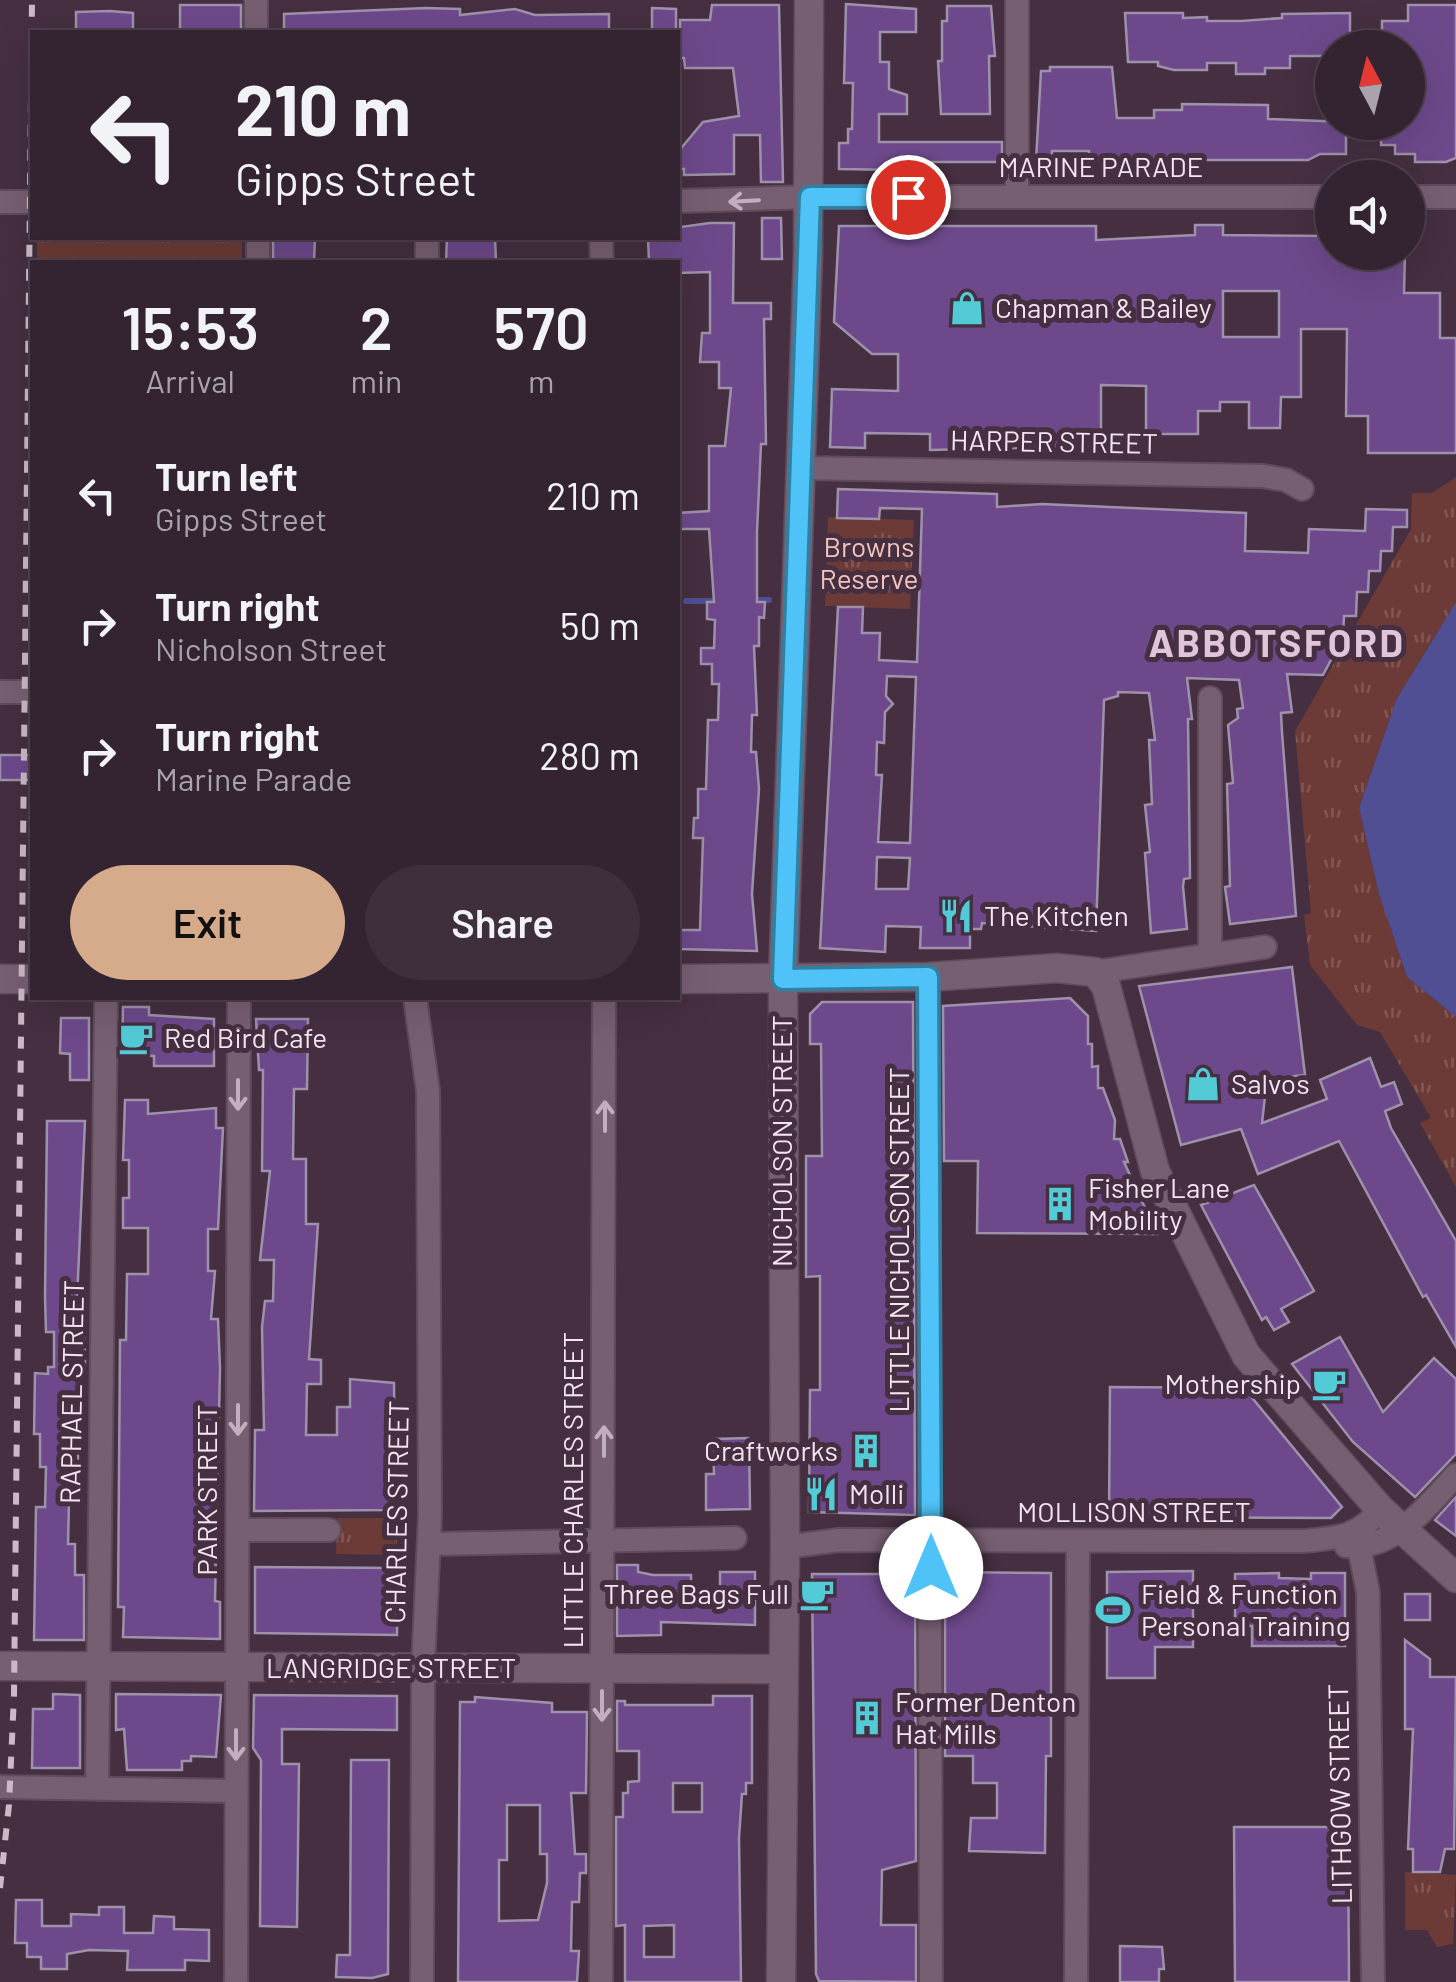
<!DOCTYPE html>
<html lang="en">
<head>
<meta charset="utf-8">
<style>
	body { margin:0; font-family:Barlow,sans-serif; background:#3f2f3c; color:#f1f3f6; height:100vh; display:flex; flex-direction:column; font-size:38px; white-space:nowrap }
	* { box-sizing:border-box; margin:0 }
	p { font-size:32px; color:#a9a4ab }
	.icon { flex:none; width:55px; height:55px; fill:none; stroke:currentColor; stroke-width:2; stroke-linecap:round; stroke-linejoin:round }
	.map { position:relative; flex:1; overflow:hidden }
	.side { position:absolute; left:30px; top:260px; width:650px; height:740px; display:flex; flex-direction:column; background:#342330; border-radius:0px; box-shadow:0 10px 40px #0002,0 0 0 2px #4e404c }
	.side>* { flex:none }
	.banner { position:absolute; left:30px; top:30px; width:650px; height:210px; border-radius:0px; box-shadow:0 10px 40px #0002,0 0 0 2px #4e404c; background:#342330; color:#f1f3f6; overflow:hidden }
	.needle { width:65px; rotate:353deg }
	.tools { position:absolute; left:1315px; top:30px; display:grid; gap:20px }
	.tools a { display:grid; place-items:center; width:110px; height:110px; border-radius:50%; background:#342330; box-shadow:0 10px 40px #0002,0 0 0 2px #4e404c; font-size:50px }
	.pin { position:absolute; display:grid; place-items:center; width:85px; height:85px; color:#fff; margin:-42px; border:5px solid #fff; border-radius:50%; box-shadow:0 2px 10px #0007 }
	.me { position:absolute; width:110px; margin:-55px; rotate:0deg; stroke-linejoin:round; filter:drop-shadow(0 0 8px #0008) }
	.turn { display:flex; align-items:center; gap:35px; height:210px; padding:0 40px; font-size:45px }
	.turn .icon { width:130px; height:130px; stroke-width:2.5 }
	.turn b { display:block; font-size:70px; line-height:85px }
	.eta { display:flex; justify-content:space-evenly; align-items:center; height:170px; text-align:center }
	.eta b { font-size:60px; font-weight:600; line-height:70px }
	.button { display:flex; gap:20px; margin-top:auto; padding:20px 40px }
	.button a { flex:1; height:115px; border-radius:60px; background:#d6ab8b; color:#111; font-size:40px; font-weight:600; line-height:115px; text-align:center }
	.button a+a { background:#3f2f3c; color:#f1f3f6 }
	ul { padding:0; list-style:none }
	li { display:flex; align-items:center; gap:30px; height:130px; padding:0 40px }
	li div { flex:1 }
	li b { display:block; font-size:38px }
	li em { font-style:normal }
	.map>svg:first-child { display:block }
	.park { fill:url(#park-tufts) }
	.water { fill:#504f93 }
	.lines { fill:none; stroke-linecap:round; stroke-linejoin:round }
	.stream { stroke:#504f93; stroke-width:6 }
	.building { fill:#6d498b; stroke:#9e91ab; stroke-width:2.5; fill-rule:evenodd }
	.minor-casing { stroke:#5f4c5b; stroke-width:26 }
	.tertiary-casing { stroke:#5f4c5b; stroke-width:31 }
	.minor { stroke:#775f72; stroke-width:22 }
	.tertiary { stroke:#775f72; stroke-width:28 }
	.rail { stroke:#cbbac6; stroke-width:6; stroke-dasharray:12 12; stroke-linecap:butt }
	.oneway { stroke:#c1afbd }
	.route-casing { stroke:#337fa1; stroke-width:25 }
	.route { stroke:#4fc3f7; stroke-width:18 }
	.labels { text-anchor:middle; stroke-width:10; stroke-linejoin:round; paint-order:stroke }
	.street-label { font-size:28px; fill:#f3e4ef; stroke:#452f40 }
	.poi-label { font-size:28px; fill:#f3e4ef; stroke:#452f40; text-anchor:start }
	.park-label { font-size:28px; fill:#f3c3be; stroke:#452f40 }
	.district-label { font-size:38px; font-weight:bold; letter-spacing:2.5px; fill:#e0c4d9; stroke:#452f40 }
</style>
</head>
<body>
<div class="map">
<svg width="1456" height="1982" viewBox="0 0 1456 1982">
	<defs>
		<pattern id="park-tufts" width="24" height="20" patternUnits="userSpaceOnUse" patternTransform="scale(2.5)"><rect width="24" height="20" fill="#6c3b37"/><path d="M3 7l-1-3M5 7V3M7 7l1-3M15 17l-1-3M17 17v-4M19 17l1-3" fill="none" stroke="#815754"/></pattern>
	</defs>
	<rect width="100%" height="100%" fill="#452f40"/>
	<g class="park">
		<rect x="37" y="238" width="205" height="24"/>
		<path d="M1456,477V602L1397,698L1359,808L1379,894L1407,977L1456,1017V1187L1420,1123L1431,1118L1380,1032L1357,1025L1310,965L1304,915L1311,913L1295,731L1411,529L1412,493H1432Z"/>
		<path d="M828,517L914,520L910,609L825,606Z"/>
		<path d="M337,1518H397V1555L336,1554Z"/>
		<path d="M1405,1872L1456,1875L1453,1944L1437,1947L1427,1930H1405Z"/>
	</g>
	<path class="water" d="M1456,602V1017L1407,977L1379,894L1359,808L1397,698Z"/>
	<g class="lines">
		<g class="stream">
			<path d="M752,600H769"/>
			<path d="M686,601H720"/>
		</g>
	</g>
	<g class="building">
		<path d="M846,4L916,9V32H880V62H889V89L907,95V114H879V142H1002V162H910L898,170L839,169V143H848V129H852L853,83H844Z"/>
		<rect x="180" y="5" width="61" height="27"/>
		<path d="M712,5H779L783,182H761L760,135H734V174L684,175V169H678V152L703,122L739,116L733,68H685L684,58H680V20H710Z"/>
		<path d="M1408,5H1456V158L1446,162H1415V154H1395V145H1381V122H1408V48H1382V21H1408Z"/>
		<path d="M947,6H991L995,56H989L990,114H941L938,61H942V21H947Z"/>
		<path d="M426,8L460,9V15L515,9L535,15L609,14V32H284V14Z"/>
		<path d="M652,8L676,9V32H652Z"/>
		<path d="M110,11L133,13V32H76V12Z"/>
		<path d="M1125,13H1183V18L1207,17V21H1241L1282,18V14L1350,13V48H1332V56H1290V68H1265V74H1236V63H1207V70H1174L1158,66V62H1128Z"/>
		<path d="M1050,67H1112L1117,118H1154V110H1182V104L1268,105V119L1346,122V154H1320L1308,160H1089V151H1052V161H1036L1041,71H1050Z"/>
		<path d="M762,218H781L782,259H762Z"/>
		<path d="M710,223H734L733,303H771V319H764L766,444H761L757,532V602H765L764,618L759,617V646H754L757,715H752L751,752H756L759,789L752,894L757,951L679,949L680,930H700L703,838H693L694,818H698V789H706L708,720H718L719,684H712V664H701V648H714L715,620L707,619V602H714L709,529H678V513L709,511V446H725L731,388H719V362H700L702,333H710V272L679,273V262H649L648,238H678L680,227Z"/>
		<path d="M1195,225H1223V235L1332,236V252H1405L1404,293H1440V338H1456V453H1368V416H1346L1347,329H1301V397H1281L1280,428H1249V402H1220V411H1198V434H1146V386L1101,385V446L930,450V434L865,433V448L830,447L832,389L898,391V354H872L834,322L839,226H1096V240L1195,235ZM1223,291H1279V337H1223Z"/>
		<path d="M273,238H315L314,262H273Z"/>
		<path d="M447,238H495L496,261L446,262Z"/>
		<path d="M838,489L997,494V507L1042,504L1246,513L1245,551L1308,553L1309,529L1365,531L1366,509L1407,510V527H1393L1392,551H1381L1380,571H1369L1368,592H1357L1356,616H1344L1343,637L1323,675L1287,674L1292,712L1281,713L1282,732L1296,916L1230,924L1225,887L1230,886L1227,784L1233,783L1228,725L1238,718L1237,709L1243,708L1239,680L1187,678L1192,719H1188L1190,878L1184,879L1183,886L1187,929L1151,933L1145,853L1150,852L1145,805L1152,804L1149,740H1155L1149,693L1118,692V696L1104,700L1096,931L982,923L981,929H970V948H920L921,927L886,926L885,952L820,948L838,607H863L862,633H880L879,660L917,662L922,509L880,508L879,519L837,518ZM887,676L916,677L910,843L878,842L882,775H876L877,742L884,743L885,712L893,704L886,696ZM877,857L910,858L908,889H876Z"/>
		<rect x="0" y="755" width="32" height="25"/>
		<path d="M1292,967L1305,1075L1267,1079L1262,1123L1327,1099L1320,1080L1370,1058L1381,1087L1394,1082L1402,1104L1385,1111L1391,1128L1456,1241V1347L1426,1295L1423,1297L1339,1141L1258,1174L1241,1129L1181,1145L1139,986Z"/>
		<path d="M1070,998L1088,1016V1044H1092V1067L1098,1066V1088H1103L1115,1120L1114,1139H1120L1128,1162H1124L1157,1234L977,1233L978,1161H944L943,1006Z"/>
		<path d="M822,1002H913L915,1515L809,1512L810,1390H820V1276L806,1277V1156H822L821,1044H810V1014Z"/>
		<path d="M123,1007H149V1015L214,1019V1066H154V1056L122,1055Z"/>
		<path d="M61,1018H89V1080H70V1054L60,1053Z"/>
		<path d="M256,1019H308L307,1089H294L293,1159H306V1224H318L309,1359L321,1360V1384H307L306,1435H337V1407H350V1379L394,1383L395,1484H391V1510L254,1511L255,1430H264L262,1327L265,1301H273L274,1260H260L270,1171H262L263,1070H259Z"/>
		<path d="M125,1100H148V1114L216,1108V1128H223L218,1229H208V1271H215L211,1319H218L220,1368L215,1601L220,1602V1639L123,1637L124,1607H118L120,1340H126L127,1274H148V1228H123V1198H129V1160H123Z"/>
		<path d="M47,1121H85L77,1300H84L85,1364H80L77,1502H69L68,1544H75V1575H84V1640H34L36,1507H45L46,1467H40V1434H34L35,1373L48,1374V1367H54V1332H46L45,1296Z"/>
		<path d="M1254,1185L1314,1291L1281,1309L1289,1322L1274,1330L1266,1317L1262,1320L1201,1205Z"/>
		<path d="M1340,1337L1383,1412L1434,1358L1456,1379V1454L1415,1497L1353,1442L1292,1364Z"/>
		<path d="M1110,1387L1244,1388L1342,1507L1331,1518L1109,1517Z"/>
		<path d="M749,1438L750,1509L706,1510V1474H714L713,1439Z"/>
		<path d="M1456,1497V1536L1435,1520Z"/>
		<path d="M617,1565H638V1572L653,1575H691V1592H720V1572H755V1625L661,1622V1635L617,1636Z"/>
		<path d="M255,1567L398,1568L397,1635L255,1633Z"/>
		<path d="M1193,1571V1647H1155V1678H1107V1572Z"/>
		<path d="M945,1572L1051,1573V1756H1046L1045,1853L969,1851L971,1818H997V1783H973V1756H945Z"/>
		<path d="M1279,1573V1578L1311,1579V1573H1345V1646H1252V1626H1235V1574Z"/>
		<path d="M812,1574H915L916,1861L882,1870L881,1925H916V1982L819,1981L816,1974Z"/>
		<rect x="1405" y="1594" width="25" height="26"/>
		<path d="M1405,1640L1430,1659V1677H1456L1454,1849H1445L1440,1872H1413V1849H1408L1413,1729H1405Z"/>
		<path d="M53,1694L80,1695V1768H32L33,1709H53Z"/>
		<path d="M116,1694L221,1695L216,1757L191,1756V1761H182V1770H127L124,1729L116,1730Z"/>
		<path d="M254,1695L397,1696V1730L282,1729V1764H299L297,1927L260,1926L261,1760L253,1748Z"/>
		<path d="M713,1696H752V1783H746V1794H742L739,1838L741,1982H625V1925L616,1926V1817H623V1793H628V1782L639,1781V1751H617V1701H625V1705H713ZM673,1783H702V1812H673ZM674,1925V1957H644V1926Z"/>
		<path d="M475,1697L552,1703V1712H587L586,1793H571L575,1854H586V1873H580L579,1902H572L571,1951H579L577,1982H458L460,1702H475ZM507,1805H540V1854H547V1883L538,1920L499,1921V1860H507Z"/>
		<path d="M351,1760H389L388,1974L372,1978L336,1977L337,1955H350Z"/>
		<path d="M1234,1827H1348L1349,1982H1235Z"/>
		<path d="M16,1900H42V1926H71V1914L99,1915V1907H124V1933H153L154,1916L174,1917V1929L209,1930V1961L185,1960V1970H127L128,1951L89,1950L67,1954V1969H41V1957H27V1943H15Z"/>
		<path d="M1120,1946L1162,1947L1164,1969H1159V1982H1120Z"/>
	</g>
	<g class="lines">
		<g class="minor-casing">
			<g id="minor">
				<path d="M256,0V32"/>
				<path d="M1017,0V197"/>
				<path d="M1408,197H1456"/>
				<path d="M678,201L810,197H1332"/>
				<path d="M0,202H32"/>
				<path d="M258,238V262"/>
				<path d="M427,238V262"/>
				<path d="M601,238L602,262"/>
				<path d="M801,468L1263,476L1286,480L1302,489"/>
				<path d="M0,692H32"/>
				<path d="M1210,954V698"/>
				<path d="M1095,972L1265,947"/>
				<path d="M928,977L931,1982"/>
				<path d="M415,998L428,1091L430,1516L423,1667L422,1982"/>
				<path d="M238,1530H329"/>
				<path d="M430,1544L735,1538"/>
				<path d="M1346,1546C1394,1551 1427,1506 1456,1475"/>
				<path d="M785,1547L839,1540L1304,1541C1337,1538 1360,1537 1380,1509"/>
				<path d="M1359,1547L1368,1592L1373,1982"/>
				<path d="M0,1787L236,1791"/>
				<path d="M97,1787L106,998"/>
				<path d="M236,1982L239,998"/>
				<path d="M601,1982L604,998"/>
				<path d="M1076,1982L1078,1543"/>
			</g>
		</g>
		<g class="tertiary-casing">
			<g id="tertiary">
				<path d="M0,979H32"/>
				<path d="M678,979L928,977L1057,968L1095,972L1106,986L1155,1171L1246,1355L1380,1509L1456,1578"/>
				<path d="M0,1666L781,1669"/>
				<path d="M781,1982L785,1547L783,979L808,254L809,0"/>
			</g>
		</g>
		<use href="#minor" class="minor"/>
		<use href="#tertiary" class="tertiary"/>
		<path class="rail" d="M0,1888L9,1805L14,1695L32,0"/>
	</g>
	<defs><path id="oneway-shaft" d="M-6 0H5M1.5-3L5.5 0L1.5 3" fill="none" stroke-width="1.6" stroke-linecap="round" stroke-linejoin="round" transform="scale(2.5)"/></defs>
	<g class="oneway">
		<use href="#oneway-shaft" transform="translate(744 201) rotate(177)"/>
		<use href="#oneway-shaft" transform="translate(238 1095) rotate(90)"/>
		<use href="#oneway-shaft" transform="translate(605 1116) rotate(-90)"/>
		<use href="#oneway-shaft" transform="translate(238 1420) rotate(90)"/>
		<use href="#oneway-shaft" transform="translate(604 1441) rotate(-90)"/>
		<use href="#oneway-shaft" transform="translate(602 1706) rotate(90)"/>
		<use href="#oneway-shaft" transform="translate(236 1745) rotate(90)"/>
	</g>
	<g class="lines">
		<g class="route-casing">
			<path id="route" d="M908,197H810L783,979L928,977L931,1568"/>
		</g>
		<use href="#route" class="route"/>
	</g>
	<defs>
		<g id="shop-bare" transform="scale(2.7)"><path d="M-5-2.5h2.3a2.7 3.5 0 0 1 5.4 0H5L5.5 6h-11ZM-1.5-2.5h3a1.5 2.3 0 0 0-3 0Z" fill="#52cbd7" stroke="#452f40" stroke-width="2.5" paint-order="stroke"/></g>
		<g id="restaurant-bare" transform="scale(2.7)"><path d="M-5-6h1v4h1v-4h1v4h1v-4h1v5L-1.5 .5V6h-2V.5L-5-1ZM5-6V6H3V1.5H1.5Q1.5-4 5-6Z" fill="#52cbd7" stroke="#452f40" stroke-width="2.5" paint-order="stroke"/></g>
		<g id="cafe-bare" transform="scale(2.7)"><path d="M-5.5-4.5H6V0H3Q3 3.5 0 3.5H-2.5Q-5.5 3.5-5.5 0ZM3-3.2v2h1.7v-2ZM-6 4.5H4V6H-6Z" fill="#52cbd7" stroke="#452f40" stroke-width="2.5" paint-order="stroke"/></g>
		<g id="building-bare" transform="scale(2.7)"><path d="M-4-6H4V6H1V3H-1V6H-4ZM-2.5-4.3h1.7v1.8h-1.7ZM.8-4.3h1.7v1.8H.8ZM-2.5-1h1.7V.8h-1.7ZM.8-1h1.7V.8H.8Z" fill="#52cbd7" stroke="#452f40" stroke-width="2.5" paint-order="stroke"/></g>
		<g id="stadium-bare" transform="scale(2.7)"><path d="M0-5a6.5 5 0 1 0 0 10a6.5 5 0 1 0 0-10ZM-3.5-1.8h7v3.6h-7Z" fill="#52cbd7" stroke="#452f40" stroke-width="2.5" paint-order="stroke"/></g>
	</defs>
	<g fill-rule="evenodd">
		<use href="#shop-bare" x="967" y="308"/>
		<use href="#restaurant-bare" x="956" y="916"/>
		<use href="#cafe-bare" x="136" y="1038"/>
		<use href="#shop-bare" x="1203" y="1084"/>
		<use href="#building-bare" x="1060" y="1204"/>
		<use href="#cafe-bare" x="1329" y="1384"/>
		<use href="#building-bare" x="866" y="1451"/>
		<use href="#restaurant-bare" x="821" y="1494"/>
		<use href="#cafe-bare" x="817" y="1594"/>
		<use href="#stadium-bare" x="1113" y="1610"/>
		<use href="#building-bare" x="867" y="1718"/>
	</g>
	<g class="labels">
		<g class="street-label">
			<text x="1101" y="177">MARINE PARADE</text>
			<text transform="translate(1054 442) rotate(1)" y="10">HARPER STREET</text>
			<text transform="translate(782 1141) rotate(-90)" y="10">NICHOLSON STREET</text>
			<text transform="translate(899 1240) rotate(-90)" y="10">LITTLE NICHOLSON STREET</text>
			<text transform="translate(72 1392) rotate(-89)" y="10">RAPHAEL STREET</text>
			<text transform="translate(207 1490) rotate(-90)" y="10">PARK STREET</text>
			<text transform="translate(573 1490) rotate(-90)" y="10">LITTLE CHARLES STREET</text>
			<text transform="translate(397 1512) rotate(-89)" y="10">CHARLES STREET</text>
			<text x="1134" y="1522">MOLLISON STREET</text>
			<text x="391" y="1678">LANGRIDGE STREET</text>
			<text transform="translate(1340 1794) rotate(-91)" y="10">LITHGOW STREET</text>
		</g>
		<g class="poi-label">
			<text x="995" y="318">Chapman &amp; Bailey</text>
			<text x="984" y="926">The Kitchen</text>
			<text x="164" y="1048">Red Bird Cafe</text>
			<text x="1231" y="1094">Salvos</text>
			<text x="1088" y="1198">Fisher Lane<tspan x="1088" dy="32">Mobility</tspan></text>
			<text x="1301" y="1394" text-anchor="end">Mothership</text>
			<text x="838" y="1461" text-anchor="end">Craftworks</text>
			<text x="849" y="1504">Molli</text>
			<text x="789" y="1604" text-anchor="end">Three Bags Full</text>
			<text x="1141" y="1604">Field &amp; Function<tspan x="1141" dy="32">Personal Training</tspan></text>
			<text x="895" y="1712">Former Denton<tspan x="895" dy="32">Hat Mills</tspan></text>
		</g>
		<g class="park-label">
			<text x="869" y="557">Browns<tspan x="869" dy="32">Reserve</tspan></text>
		</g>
		<g class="district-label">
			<text x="1277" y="657">ABBOTSFORD</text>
		</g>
	</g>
</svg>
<div class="tools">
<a><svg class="needle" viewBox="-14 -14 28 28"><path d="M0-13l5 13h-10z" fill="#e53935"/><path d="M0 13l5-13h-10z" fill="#a9a4ab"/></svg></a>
<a><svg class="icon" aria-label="sound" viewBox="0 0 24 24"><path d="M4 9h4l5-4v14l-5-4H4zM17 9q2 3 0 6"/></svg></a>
</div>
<div class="pin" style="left:908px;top:197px;background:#d93025"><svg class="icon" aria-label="arrive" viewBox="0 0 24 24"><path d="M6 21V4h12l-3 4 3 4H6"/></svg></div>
<svg class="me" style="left:931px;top:1568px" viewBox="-20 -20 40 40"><circle r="19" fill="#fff"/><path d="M0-13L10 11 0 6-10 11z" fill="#4fc3f7"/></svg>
<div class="banner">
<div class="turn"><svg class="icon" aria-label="left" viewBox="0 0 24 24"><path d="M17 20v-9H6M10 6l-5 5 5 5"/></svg><div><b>210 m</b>Gipps Street</div></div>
</div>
<section class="side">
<div class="eta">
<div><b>15:53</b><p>Arrival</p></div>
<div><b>2</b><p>min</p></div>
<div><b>570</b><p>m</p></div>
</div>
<ul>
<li><svg class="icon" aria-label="left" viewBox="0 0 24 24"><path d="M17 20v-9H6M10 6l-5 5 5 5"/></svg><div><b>Turn left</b><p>Gipps Street</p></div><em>210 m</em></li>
<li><svg class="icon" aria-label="right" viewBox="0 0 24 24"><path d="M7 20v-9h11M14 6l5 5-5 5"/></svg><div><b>Turn right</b><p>Nicholson Street</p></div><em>50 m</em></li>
<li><svg class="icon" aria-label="right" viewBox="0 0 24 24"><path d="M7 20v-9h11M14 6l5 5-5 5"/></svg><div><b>Turn right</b><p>Marine Parade</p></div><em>280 m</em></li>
</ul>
<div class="button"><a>Exit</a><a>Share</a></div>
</section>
</div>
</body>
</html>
